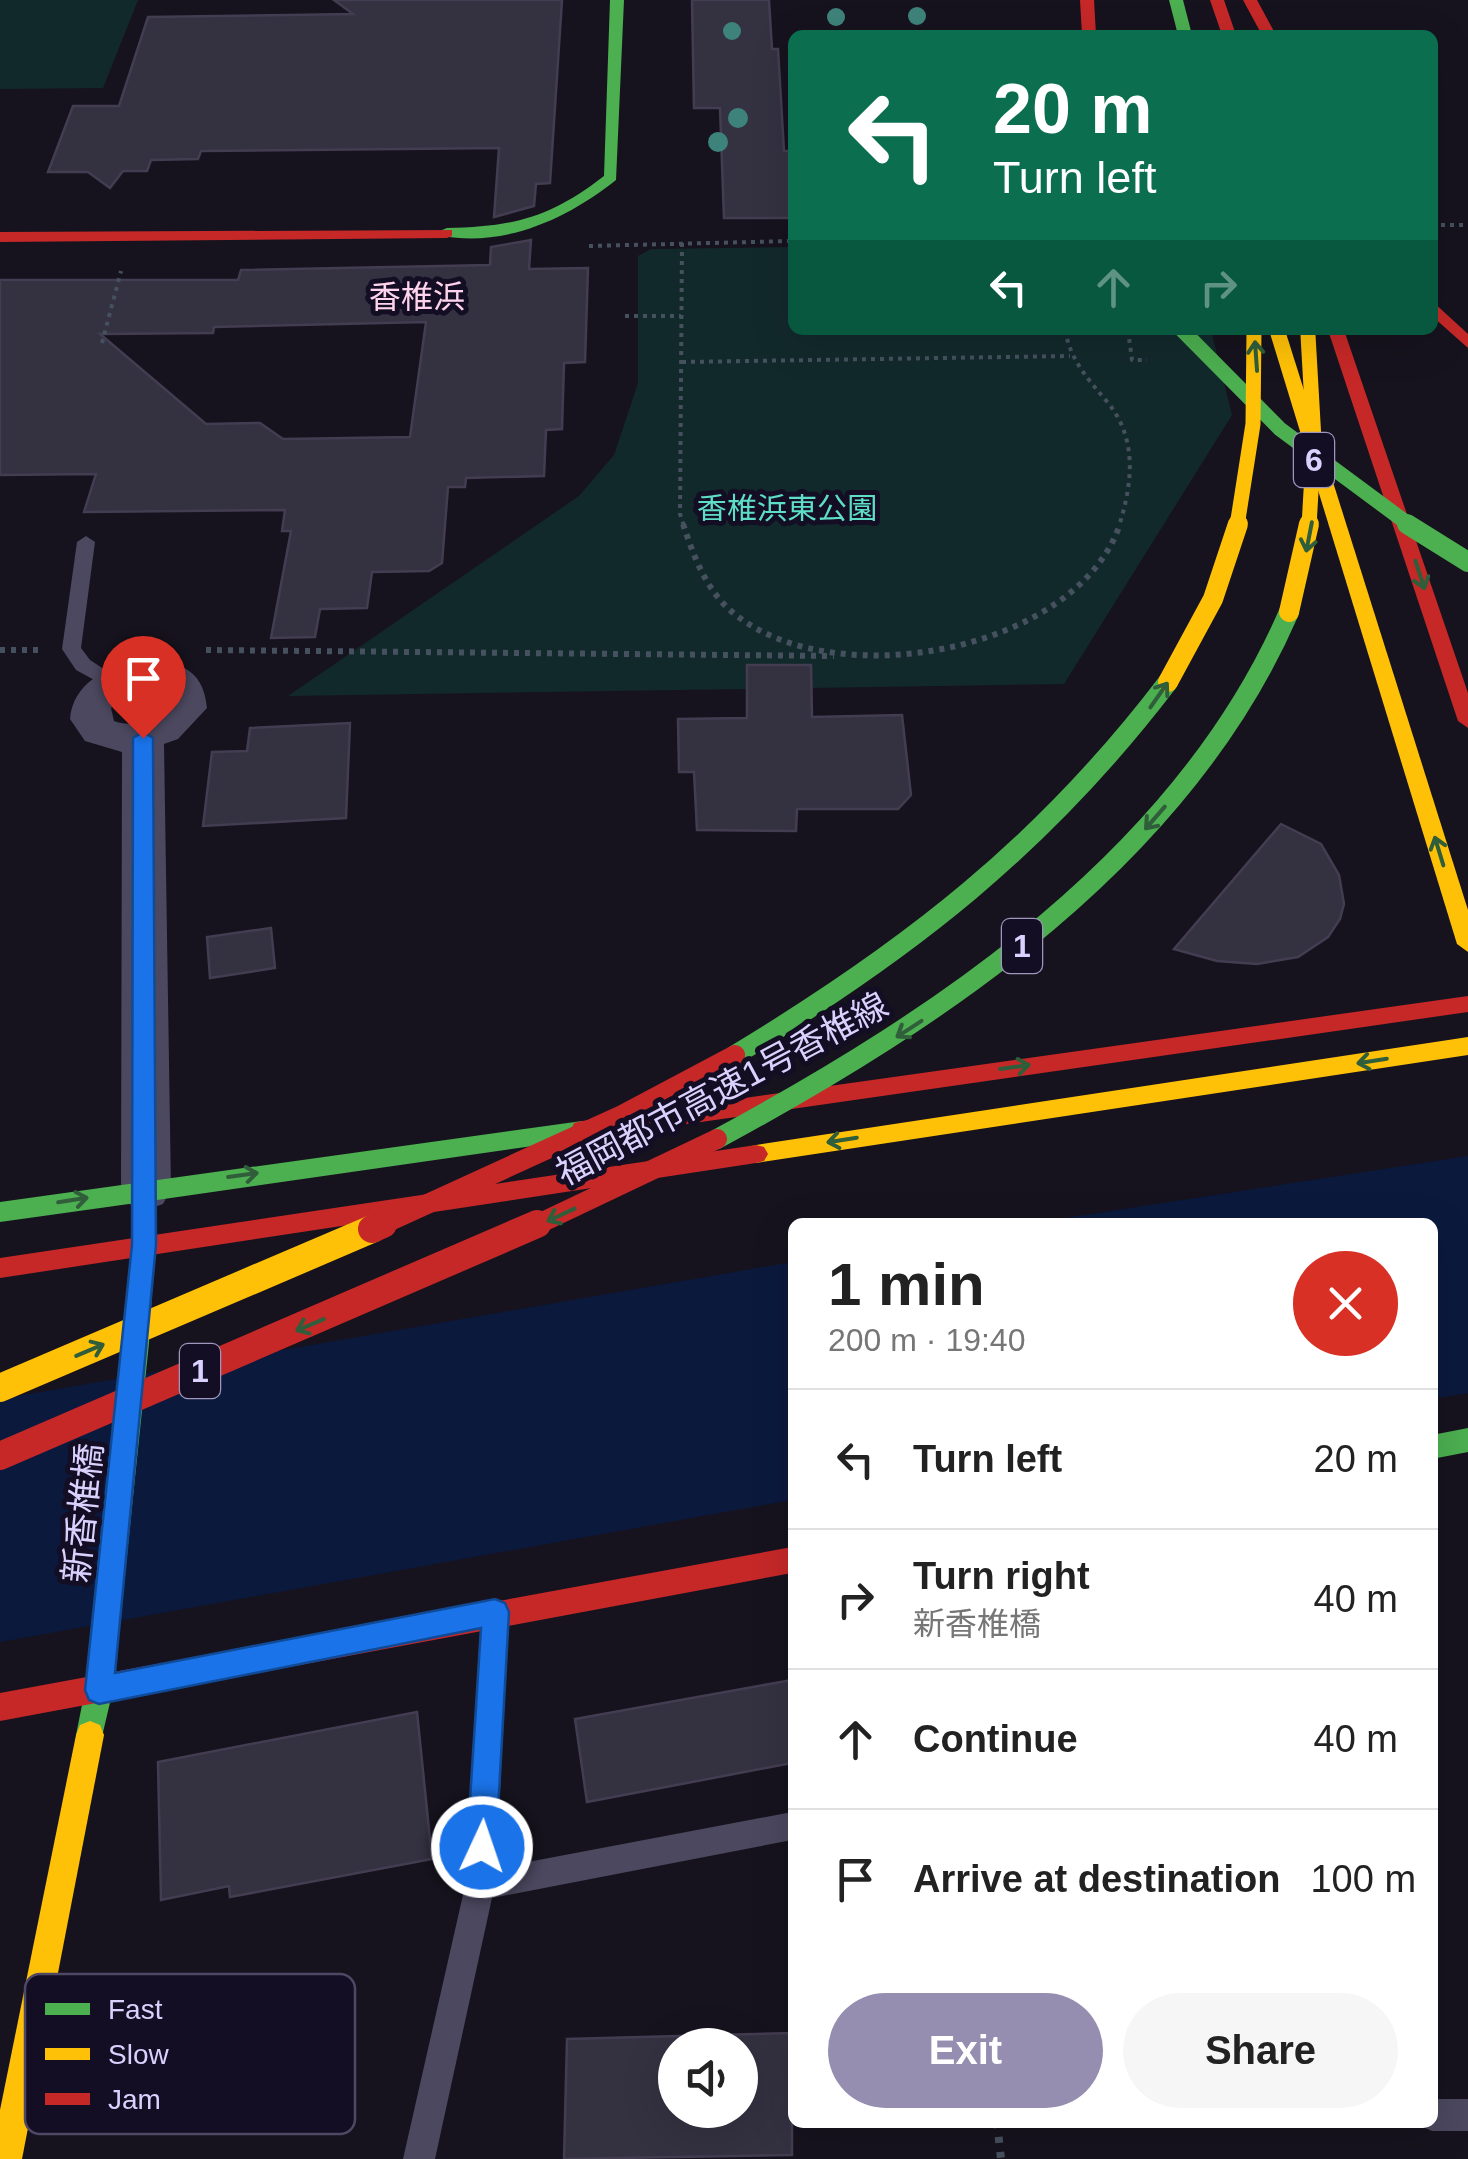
<!DOCTYPE html>
<html lang="en">
<head>
<meta charset="utf-8">
<style>
	body { margin:0; font-family:Helvetica,"Noto Sans JP",sans-serif; background:#f6f6f6; color:#222; height:100vh; display:flex; flex-direction:column; font-size:38px; white-space:nowrap }
	* { box-sizing:border-box; margin:0 }
	p { font-size:32px; color:#767676 }
	.icon { flex:none; width:55px; height:55px; fill:none; stroke:currentColor; stroke-width:2; stroke-linecap:round; stroke-linejoin:round }
	.map { position:relative; flex:1; overflow:hidden }
	.side { position:absolute; left:788px; top:1218px; width:650px; height:910px; display:flex; flex-direction:column; background:#fff; border-radius:15px; box-shadow:0 10px 40px #0002 }
	.side>* { flex:none }
	.top-card { position:absolute; left:788px; top:30px; width:650px; height:305px; border-radius:15px; box-shadow:0 10px 40px #0002; background:#0b6e4f; color:#fff; overflow:hidden }
	.fabs { position:absolute; left:658px; top:2028px; display:grid; gap:20px }
	.fabs a { display:grid; place-items:center; width:100px; height:100px; border-radius:50%; background:#fff; box-shadow:0 10px 40px #0002; font-size:50px }
	.pin { position:absolute; display:grid; place-items:center; width:85px; height:85px; color:#fff; margin:-102px -42px; border-radius:50% 50% 50% 0; rotate:-45deg; box-shadow:0 0 10px #0007 }
	.pin .icon { rotate:45deg }
	.me { position:absolute; width:110px; margin:-55px; rotate:3deg; stroke-linejoin:round; filter:drop-shadow(0 0 8px #0008) }
	.turn { display:flex; align-items:center; gap:35px; height:210px; padding:0 40px; font-size:45px }
	.turn .icon { width:130px; height:130px; stroke-width:2.5 }
	.turn b { display:block; font-size:70px; line-height:85px }
	.lanes { display:flex; align-items:center; height:95px; padding:0 40px; background:#0003; justify-content:center; gap:50px; direction:ltr }
	.lanes .off { opacity:.35 }
	.round { display:grid; place-items:center; flex:none; width:105px; height:105px; border-radius:52px; background:#f6f6f6 }
	.head { display:flex; align-items:center; justify-content:space-between; height:170px; padding:0 40px }
	h1 { font-size:60px; font-weight:700; line-height:75px }
	.cta { display:flex; gap:20px; margin-top:auto; padding:20px 40px }
	.cta a { flex:1; height:115px; border-radius:60px; background:#958eb0; color:#fff; font-size:40px; font-weight:700; line-height:115px; text-align:center }
	.cta a+a { background:#f6f6f6; color:#222 }
	ul { padding:0; list-style:none }
	li { display:flex; align-items:center; gap:30px; height:140px; padding:0 40px; border-top:2px solid #e0e0e0 }
	li div { flex:1 }
	li b { display:block; font-size:38px }
	li em { font-style:normal }
	.map>svg:first-child { display:block }
	.green { fill:#12292b }
	.water { fill:#0b193d }
	.building { fill:#343141; stroke:#433d52; stroke-width:2.5; fill-rule:evenodd }
	.lines { fill:none; stroke-linecap:round; stroke-linejoin:round }
	.path-far2 { stroke:#46515f; stroke-width:4; stroke-dasharray:4 5; stroke-linecap:butt }
	.path-far1 { stroke:#46515f; stroke-width:6; stroke-dasharray:5 6; stroke-linecap:butt }
	.path { stroke:#46515f; stroke-width:8; stroke-dasharray:6 9; stroke-linecap:butt }
	.lane { fill:#4b485f; fill-rule:evenodd }
	.street { fill:#4b485f; fill-rule:evenodd }
	.fast { fill:#4caf50; fill-rule:evenodd }
	.slow { fill:#ffc107; fill-rule:evenodd }
	.jam { fill:#c62828; fill-rule:evenodd }
	.fast-bridge-far1 { stroke:#4caf50; stroke-width:15 }
	.fast-bridge { stroke:#4caf50; stroke-width:20 }
	.slow-bridge-far2 { stroke:#ffc107; stroke-width:15 }
	.slow-bridge-far1 { stroke:#ffc107; stroke-width:20 }
	.slow-bridge { stroke:#ffc107; stroke-width:28 }
	.jam-bridge-far1 { stroke:#c62828; stroke-width:20 }
	.jam-bridge { stroke:#c62828; stroke-width:28 }
	.tree { fill:#3e837b }
	.oneway { stroke:#305e3a }
	.route { fill:#1a73e8; stroke:#114b97; stroke-width:2.5 }
	.labels { text-anchor:middle; stroke-width:10; stroke-linejoin:round; paint-order:stroke }
	.far-park-label { font-size:30px; fill:#5edec7; stroke:#130e23 }
	.far-quarter-label { font-size:32px; fill:#fed3eb; stroke:#130e23 }
	.shield { fill:#130e23; stroke:#9e96bc; stroke-width:2.5 }
	.shield-label { font-size:32px; font-weight:bold; fill:#dad1fe }
	.street-label { font-size:35px; fill:#dad1fe; stroke:#130e23 }
	.key { fill:#130e23; stroke:#4f4865; stroke-width:2.5 }
	.key-label { font-size:28px; fill:#dad1fe }
</style>
</head>
<body>
<div class="map">
<svg width="1468" height="2159" viewBox="0 0 1468 2159">
	<rect width="100%" height="100%" fill="#16131e"/>
	<g class="green">
		<path d="M0,0H138L103,88L0,89Z"/>
		<path d="M792,247V330H1211L1232,415L1064,684L288,696L579,496L614,455L638,383V256L651,249Z"/>
	</g>
	<g class="water">
		<path d="M1468,1156V1393L1433,1399L1432,1222H1039Z"/>
		<path d="M792,1262V1500L0,1642V1399Z"/>
	</g>
	<g class="building">
		<path d="M334,0H562L550,183L536,184L534,206L494,217L499,148L201,151L198,159L151,160L147,171H123L110,188L88,172H48L73,106H119L148,17L353,14Z"/>
		<path d="M692,0H769L772,49H778L784,151H792V218H724L720,108H694Z"/>
		<path d="M531,240L529,269L588,268L585,362L564,363L562,429L546,430L544,476L466,478L465,487H448L442,563L429,571L372,572L367,608L320,609L315,637L271,638L291,531H282L285,510L84,512L96,474L0,475V280H238L241,270L490,265L491,247ZM426,322L410,437L283,439L260,423L206,424L100,334L213,333L214,327Z"/>
		<path d="M747,665H811L812,717L902,715L911,795L898,809H797L796,831L697,830L694,772H679L678,719L747,718Z"/>
		<path d="M350,723L346,818L203,826L212,752L247,751L250,728Z"/>
		<path d="M1281,824L1321,844L1339,875L1344,904L1340,919L1328,937L1298,957L1257,964L1217,961L1174,949Z"/>
		<path d="M271,928L275,968L210,978L207,937Z"/>
		<path d="M792,1680V1763L587,1802L575,1719Z"/>
		<path d="M417,1712L432,1859L230,1897L229,1886L161,1900L158,1762Z"/>
		<path d="M792,2033V2155L564,2159L567,2039ZM675,2045H740V2110H675Z"/>
	</g>
	<g class="lines">
		<g class="path-far2">
			<path d="M1432,225H1468"/>
			<path d="M682,243L680,514L684,526"/>
			<path d="M589,246L792,241"/>
			<path d="M625,316H681"/>
			<path d="M1065,330C1071,362 1089,380 1109,404C1138,441 1132,485 1119,526"/>
			<path d="M1128,330L1132,360H1147"/>
			<path d="M102,343L121,271"/>
			<path d="M682,362L1070,356"/>
		</g>
		<g class="path-far1">
			<path d="M683,524C694,557 707,593 736,615C836,695 1077,652 1120,524"/>
			<path d="M0,650H39"/>
			<path d="M206,650L834,656"/>
		</g>
		<path class="path" d="M997,2122L1001,2159"/>
		<g class="lane">
			<path d="M86,536L95,542L81,648L90,660L116,677V687L109,688L76,670L62,649L77,542Z"/>
			<path d="M495,1603L505,1607L509,1616L496,1868L792,1812V1840L492,1898L435,2159H403L465,1886L481,1616L485,1607Z"/>
			<path d="M1432,2099H1468V2131H1432L1421,2126L1419,2122H1432Z"/>
		</g>
		<path class="street" d="M138,659C176,662 203,665 207,708L178,739L164,744L171,1189L163,1204L146,1210L129,1204L121,1189L122,752L85,741L70,719C73,683 106,668 138,659ZM143,687L157,688L165,694L166,704C150,718 136,729 114,721L111,708L121,698Z"/>
		<g class="fast">
			<path d="M610,0H624L616,180C567,219 506,247 442,236V230L447,228C514,227 551,217 604,176Z"/>
			<path d="M1169,0H1183L1192,35H1178Z"/>
			<path d="M582,1121L590,1123L593,1130L590,1137L582,1139L150,1201L157,1209L149,1343L113,1690L100,1745L90,1749L80,1745L76,1735L85,1690L125,1343L136,1203L0,1222V1202Z"/>
			<path d="M1468,1428V1452L1432,1459V1435Z"/>
		</g>
		<g class="slow">
			<path d="M1269,330H1285L1468,910V952L1457,944Z"/>
			<path d="M1468,1037V1055L756,1163L748,1161L744,1154L748,1147L756,1145Z"/>
			<path d="M90,1721L100,1725L104,1735L22,2159H0V2110L76,1735L80,1725Z"/>
		</g>
		<g class="jam">
			<path d="M1080,0H1094L1096,35H1082Z"/>
			<path d="M1210,0H1224L1236,35H1222Z"/>
			<path d="M1243,0H1257L1276,35H1262Z"/>
			<path d="M452,230V236L447,238L0,242V232Z"/>
			<path d="M1432,301L1468,334V348L1432,316Z"/>
			<path d="M1328,330H1344L1468,693V728L1458,721Z"/>
			<path d="M1468,996V1012L582,1139L574,1137L571,1130L574,1123L582,1121Z"/>
			<path d="M756,1145L764,1147L768,1154L764,1161L756,1163L0,1278V1258Z"/>
			<path d="M792,1547V1573L0,1721V1693Z"/>
		</g>
		<path class="fast-bridge-far1" d="M1182,330L1280,429L1411,526"/>
		<g class="fast-bridge">
			<path d="M1407,524L1468,562"/>
			<path d="M735,1055C909,950 1044,845 1168,682"/>
			<path d="M717,1139C943,1017 1183,857 1289,612"/>
		</g>
		<g class="slow-bridge-far2">
			<path d="M1308,335L1314,440L1309,526"/>
			<path d="M1237,526L1253,424L1254,330"/>
		</g>
		<g class="slow-bridge-far1">
			<path d="M1289,612L1309,524"/>
			<path d="M1168,682L1213,599L1238,524"/>
		</g>
		<path class="slow-bridge" d="M0,1388L372,1229"/>
		<g class="jam-bridge-far1">
			<path d="M377,1227L622,1115L735,1055"/>
			<path d="M532,1227L717,1139"/>
		</g>
		<g class="jam-bridge">
			<path d="M372,1229L383,1224"/>
			<path d="M0,1456L537,1224"/>
		</g>
	</g>
	<g class="tree">
		<circle cx="917" cy="16" r="9"/>
		<circle cx="836" cy="17" r="9"/>
		<circle cx="732" cy="31" r="9"/>
		<circle cx="738" cy="118" r="10"/>
		<circle cx="718" cy="142" r="10"/>
	</g>
	<defs><path id="oneway-shaft" d="M-6 0H5M1.5-3L5.5 0L1.5 3" fill="none" stroke-width="1.6" stroke-linecap="round" stroke-linejoin="round" transform="scale(2.5)"/></defs>
	<g class="oneway">
		<use href="#oneway-shaft" transform="translate(1256 356) rotate(-94)"/>
		<use href="#oneway-shaft" transform="translate(1309 537) rotate(101)"/>
		<use href="#oneway-shaft" transform="translate(1420 575) rotate(72)"/>
		<use href="#oneway-shaft" transform="translate(1159 695) rotate(-55)"/>
		<use href="#oneway-shaft" transform="translate(1155 818) rotate(131)"/>
		<use href="#oneway-shaft" transform="translate(1439 851) rotate(-107)"/>
		<use href="#oneway-shaft" transform="translate(909 1029) rotate(147)"/>
		<use href="#oneway-shaft" transform="translate(1372 1061) rotate(171)"/>
		<use href="#oneway-shaft" transform="translate(1015 1067) rotate(-8)"/>
		<use href="#oneway-shaft" transform="translate(842 1140) rotate(171)"/>
		<use href="#oneway-shaft" transform="translate(243 1175) rotate(-8)"/>
		<use href="#oneway-shaft" transform="translate(73 1200) rotate(-9)"/>
		<use href="#oneway-shaft" transform="translate(561 1215) rotate(155)"/>
		<use href="#oneway-shaft" transform="translate(310 1325) rotate(157)"/>
		<use href="#oneway-shaft" transform="translate(90 1350) rotate(-23)"/>
	</g>
	<path class="route" d="M143,732L153,738L156,1245L115,1673L495,1599L505,1603L509,1612L496,1847L492,1857L482,1862L471,1857L467,1847L481,1628L99,1704L89,1700L85,1690L132,1245L133,738Z"/>
	<g class="labels">
		<g class="far-park-label">
			<text x="787" y="519">香椎浜東公園</text>
		</g>
		<g class="far-quarter-label">
			<text x="417" y="308">香椎浜</text>
		</g>
		<g class="shield">
			<rect x="1294" y="433" width="40" height="54" rx="8"/>
			<rect x="1002" y="919" width="40" height="54" rx="8"/>
			<rect x="180" y="1344" width="40" height="54" rx="8"/>
		</g>
		<g class="shield-label">
			<text x="1314" y="471">6</text>
			<text x="1022" y="957">1</text>
			<text x="200" y="1382">1</text>
		</g>
		<g class="street-label">
			<text transform="translate(722 1089) rotate(-28)" y="12">福岡都市高速1号香椎線</text>
			<text transform="translate(83 1513) rotate(-84)" y="12">新香椎橋</text>
		</g>
	</g>
	<rect x="25" y="1974" width="330" height="160" rx="15" class="key"/>
	<rect x="45" y="2003" width="45" height="12" fill="#4caf50"/>
	<rect x="45" y="2048" width="45" height="12" fill="#ffc107"/>
	<rect x="45" y="2093" width="45" height="12" fill="#c62828"/>
	<g class="key-label">
		<text x="108" y="2019">Fast</text>
		<text x="108" y="2064">Slow</text>
		<text x="108" y="2109">Jam</text>
	</g>
</svg>
<div class="fabs">
<a><svg class="icon" aria-label="sound" viewBox="0 0 24 24"><path d="M4 9h4l5-4v14l-5-4H4zM17 9q2 3 0 6"/></svg></a>
</div>
<div class="pin" style="left:143px;top:738px;background:#d93025"><svg class="icon" aria-label="arrive" viewBox="0 0 24 24"><path d="M6 21V4h12l-3 4 3 4H6"/></svg></div>
<svg class="me" style="left:482px;top:1847px" viewBox="-20 -20 40 40"><circle r="17" fill="#1a73e8" stroke="#fff" stroke-width="3"/><path d="M0-11L8 9 0 5-8 9z" fill="#fff"/></svg>
<div class="top-card">
<div class="turn"><svg class="icon" aria-label="left" viewBox="0 0 24 24"><path d="M17 20v-9H6M10 6l-5 5 5 5"/></svg><div><b>20 m</b>Turn left</div></div>
<div class="lanes"><svg class="icon" aria-label="left" viewBox="0 0 24 24"><path d="M17 20v-9H6M10 6l-5 5 5 5"/></svg><svg class="icon off" aria-label="ahead" viewBox="0 0 24 24"><path d="M12 20V5M6 11l6-6 6 6"/></svg><svg class="icon off" aria-label="right" viewBox="0 0 24 24"><path d="M7 20v-9h11M14 6l5 5-5 5"/></svg></div>
</div>
<section class="side">
<div class="head"><div><h1>1 min</h1><p>200 m · 19:40</p></div><a class="round" style="background:#d93025;color:#fff"><svg class="icon" aria-label="close" viewBox="0 0 24 24"><path d="M6 6l12 12M18 6L6 18"/></svg></a></div>
<ul>
<li><svg class="icon" aria-label="left" viewBox="0 0 24 24"><path d="M17 20v-9H6M10 6l-5 5 5 5"/></svg><div><b>Turn left</b></div><em>20 m</em></li>
<li><svg class="icon" aria-label="right" viewBox="0 0 24 24"><path d="M7 20v-9h11M14 6l5 5-5 5"/></svg><div><b>Turn right</b><p>新香椎橋</p></div><em>40 m</em></li>
<li><svg class="icon" aria-label="ahead" viewBox="0 0 24 24"><path d="M12 20V5M6 11l6-6 6 6"/></svg><div><b>Continue</b></div><em>40 m</em></li>
<li><svg class="icon" aria-label="arrive" viewBox="0 0 24 24"><path d="M6 21V4h12l-3 4 3 4H6"/></svg><div><b>Arrive at destination</b></div><em>100 m</em></li>
</ul>
<div class="cta"><a>Exit</a><a>Share</a></div>
</section>
</div>
</body>
</html>
